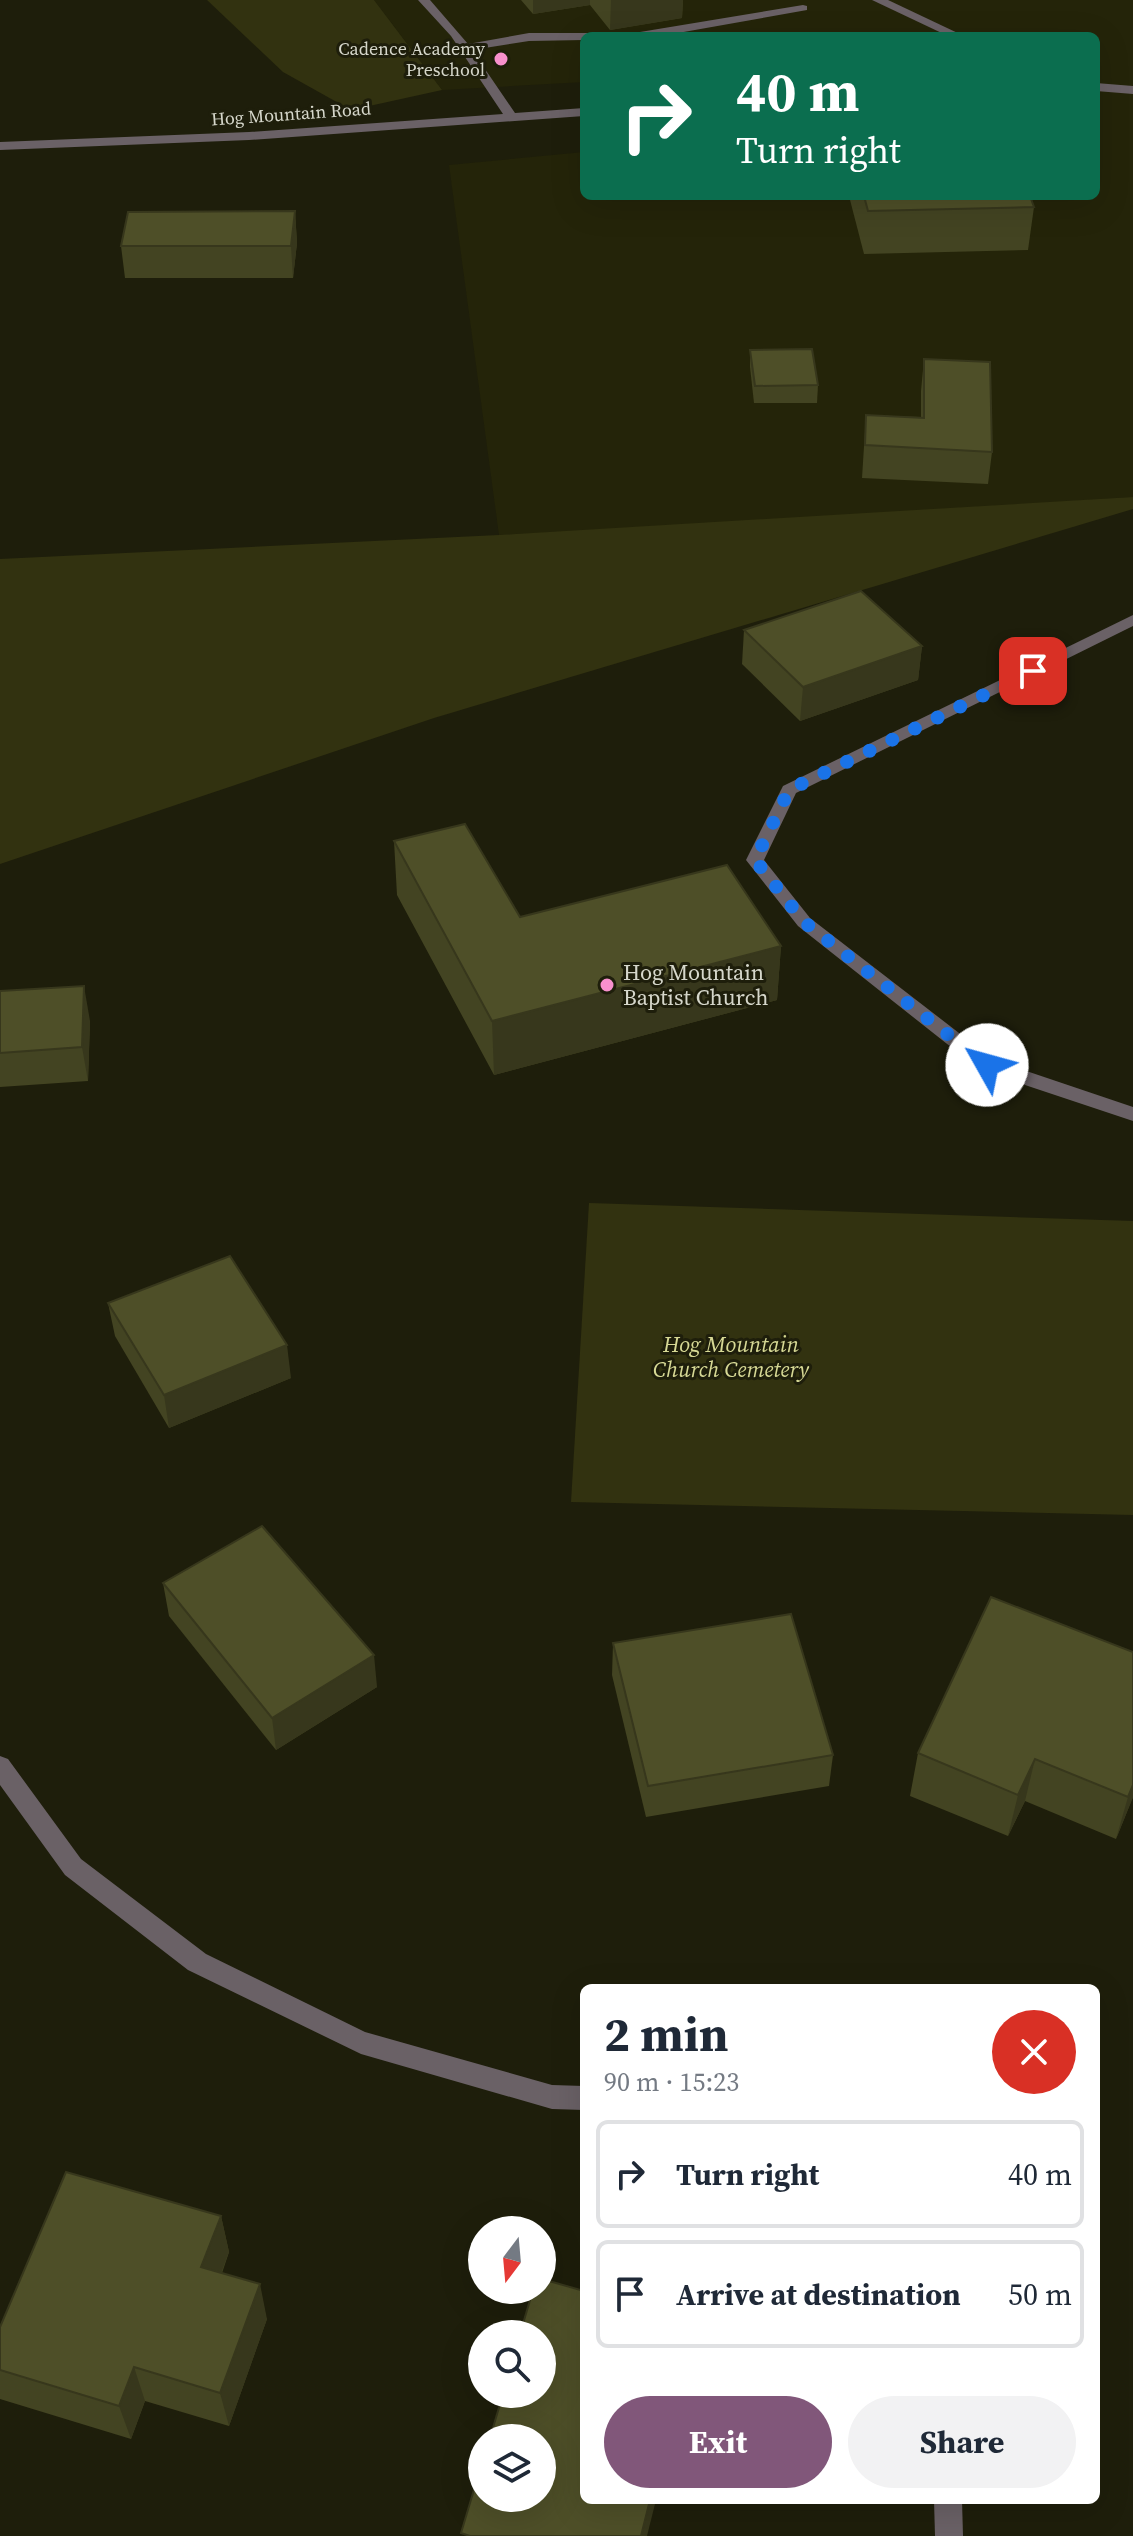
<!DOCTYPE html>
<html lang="en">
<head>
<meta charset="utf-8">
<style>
	body { margin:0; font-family:"Source Serif 4",serif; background:#f2f2f3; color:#1f2937; height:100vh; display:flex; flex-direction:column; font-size:30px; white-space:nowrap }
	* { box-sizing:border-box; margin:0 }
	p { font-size:26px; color:#747a83 }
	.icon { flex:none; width:44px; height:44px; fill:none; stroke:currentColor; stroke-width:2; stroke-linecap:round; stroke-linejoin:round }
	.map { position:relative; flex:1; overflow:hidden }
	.drawer { position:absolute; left:580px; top:1984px; width:520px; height:520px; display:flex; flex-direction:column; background:#fff; border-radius:12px; box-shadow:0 8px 32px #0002 }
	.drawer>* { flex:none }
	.top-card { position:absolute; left:580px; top:32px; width:520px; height:168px; border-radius:12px; box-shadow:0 8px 32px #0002; background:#0b6e4f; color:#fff; overflow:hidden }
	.needle { width:52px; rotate:196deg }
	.controls { position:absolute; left:468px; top:2216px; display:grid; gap:16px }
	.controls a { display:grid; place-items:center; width:88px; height:88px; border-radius:50%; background:#fff; box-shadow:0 8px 32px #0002; font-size:40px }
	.pin { position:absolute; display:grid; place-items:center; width:68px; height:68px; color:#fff; margin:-34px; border-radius:16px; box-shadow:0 4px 12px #0006 }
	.me { position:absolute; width:88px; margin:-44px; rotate:308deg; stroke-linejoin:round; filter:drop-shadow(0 0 6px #0008) }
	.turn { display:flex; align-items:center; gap:28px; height:168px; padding:0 24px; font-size:36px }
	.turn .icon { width:104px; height:104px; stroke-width:2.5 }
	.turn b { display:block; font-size:56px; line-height:68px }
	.round { display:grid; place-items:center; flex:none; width:84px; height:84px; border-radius:42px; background:#f2f2f3 }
	.overview { display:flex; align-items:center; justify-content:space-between; height:136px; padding:0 24px }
	h1 { font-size:48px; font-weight:700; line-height:60px }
	.button { display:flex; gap:16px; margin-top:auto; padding:16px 24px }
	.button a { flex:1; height:92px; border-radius:48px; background:#81577a; color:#fff; font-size:32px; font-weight:700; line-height:92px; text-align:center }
	.button a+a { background:#f2f2f3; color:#1f2937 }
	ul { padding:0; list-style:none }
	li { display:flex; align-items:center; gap:24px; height:108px; margin:0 16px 12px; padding:0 8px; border:4px solid #e0e1e3; border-radius:12px }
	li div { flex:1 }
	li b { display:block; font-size:30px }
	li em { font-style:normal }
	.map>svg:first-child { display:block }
	.built { fill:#242409 }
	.green { fill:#323210 }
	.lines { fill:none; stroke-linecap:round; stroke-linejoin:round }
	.minor { fill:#6a6166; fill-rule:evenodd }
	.wall { fill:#434422 }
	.shaded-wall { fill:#37371c }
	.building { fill:#4e4f28; stroke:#37371c; stroke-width:2 }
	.route { stroke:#1a73e8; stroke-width:14; stroke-dasharray:0 25.2 }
	.poi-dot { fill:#f890cd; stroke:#1e1e0b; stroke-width:3 }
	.labels { text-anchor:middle; stroke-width:6; stroke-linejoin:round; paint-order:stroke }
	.far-poi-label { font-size:18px; fill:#d6d7cb; stroke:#1e1e0b; text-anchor:end }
	.far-street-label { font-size:18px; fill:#d6d7cb; stroke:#1e1e0b }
	.poi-label { font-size:22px; fill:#d6d7cb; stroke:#1e1e0b; text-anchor:start }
	.park-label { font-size:22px; font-style:italic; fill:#d7d995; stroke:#1e1e0b }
</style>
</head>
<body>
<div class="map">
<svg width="1133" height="2536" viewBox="0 0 1133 2536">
	<rect width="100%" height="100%" fill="#1e1e0b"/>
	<path class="built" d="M374,0H1133V497L705,526L499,535L449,165L584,152V196H1096V36H584V82L442,90Z"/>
	<g class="green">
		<path d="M207,0H374L442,90L351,110L283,72Z"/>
		<path d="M1133,497V509L434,718L0,864V559L499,535Z"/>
		<path d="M589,1203L1133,1221V1515L571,1502Z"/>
	</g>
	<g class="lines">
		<g class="minor">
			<path d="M418,0H430L468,44L529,33H591L593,36H584V40L529,41L472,50L515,113L584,108V116L249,140L0,150V142L249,132L503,114L451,36Z"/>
			<path d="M872,0H888L964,36H948Z"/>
			<path d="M803,5L807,6V10L661,36H634L640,32Z"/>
			<path d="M1096,83L1133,86V94L1096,91Z"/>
			<path d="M1133,615V626L796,793L764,860L810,918L994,1060L1133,1107V1121L980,1070L798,926L746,860L783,786Z"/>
			<path d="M0,1756L8,1759L81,1859L206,1954L365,2032L552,2085L584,2086V2110L552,2109L361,2054L188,1970L65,1875L0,1785Z"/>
			<path d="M934,2500H962L963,2536H935Z"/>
		</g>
	</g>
	<g class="wall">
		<path d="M521,0H683L682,18L610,30L590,5L533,14Z"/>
		<path d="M849,196H1030L1034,207L1028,250L864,254Z"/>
		<path d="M295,211L297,243L293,278H125L121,246Z"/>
		<path d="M750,350L818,385L817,403H754L750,367Z"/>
		<path d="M924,359L992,452L988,484L862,478L866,415L921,417V391Z"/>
		<path d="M744,630L922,646L918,680L800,721L742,664Z"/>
		<path d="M394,841L520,917L781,946L777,1000L494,1075L397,895Z"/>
		<path d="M0,991L90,1021L88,1081L0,1087Z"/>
		<path d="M108,1303L291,1378L169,1428L115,1336Z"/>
		<path d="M163,1583L377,1687L276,1750L169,1616Z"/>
		<path d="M991,1597L1133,1797L1116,1839L1025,1801L1008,1836L910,1796L918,1753Z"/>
		<path d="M613,1643L833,1755L829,1786L646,1817L612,1675Z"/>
		<path d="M221,2216L229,2252L222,2273L267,2319L229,2426L145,2401L131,2439L0,2399V2370Z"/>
	</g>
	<g class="shaded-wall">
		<path d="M533,0H590V5L533,14Z"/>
		<path d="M611,0H683L682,18L610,30Z"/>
		<path d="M295,211L297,243L293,278L291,246Z"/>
		<path d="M922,646L918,680L800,721L803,687Z"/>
		<path d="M781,946L777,1000L494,1075L492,1021Z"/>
		<path d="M84,986L90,1021L88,1081L82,1047Z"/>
		<path d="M287,1345L291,1378L169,1428L164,1395Z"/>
		<path d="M374,1655L377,1687L276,1750L272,1718Z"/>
		<path d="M1035,1759L1025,1801L1008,1836L1018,1795Z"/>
		<path d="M1133,1785V1797L1116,1839L1128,1797Z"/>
		<path d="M221,2216L229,2252L210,2303L201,2267Z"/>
		<path d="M260,2284L267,2319L229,2426L220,2393Z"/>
		<path d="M134,2367L145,2401L131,2439L119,2406Z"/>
		<path d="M650,2500H656L647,2536H641Z"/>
	</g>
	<g class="building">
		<path d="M864,196H1030L1034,207L868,211Z"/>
		<path d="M295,211L291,246H121L128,212Z"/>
		<path d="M812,349L818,385L755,386L750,350Z"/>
		<path d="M924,359L990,362L992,452L865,445L866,415L924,418Z"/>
		<path d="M861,591L922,646L803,687L744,630Z"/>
		<path d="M465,824L520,917L727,865L781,946L492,1021L394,841Z"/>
		<path d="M84,986L82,1047L0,1053V991Z"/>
		<path d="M230,1256L287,1345L164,1395L108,1303Z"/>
		<path d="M262,1526L374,1655L272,1718L163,1583Z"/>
		<path d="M991,1597L1133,1652V1785L1128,1797L1035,1759L1018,1795L918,1753Z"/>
		<path d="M791,1614L833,1755L648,1786L613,1643Z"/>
		<path d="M66,2172L221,2216L201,2267L260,2284L220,2393L134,2367L119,2406L0,2370V2327Z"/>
		<path d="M542,2279L584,2291V2500H650L641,2536H470L461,2533L482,2463V2498H542V2438H490L503,2394H542V2334H520L533,2290H542Z"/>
	</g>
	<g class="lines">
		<path class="route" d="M987,1065L804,922L755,860L789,790L1033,671"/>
	</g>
	<g class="poi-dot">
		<circle cx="501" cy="59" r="8"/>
		<circle cx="607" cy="985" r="8"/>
	</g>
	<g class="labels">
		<g class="far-poi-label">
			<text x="485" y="55">Cadence Academy<tspan x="485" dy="21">Preschool</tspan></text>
		</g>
		<g class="far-street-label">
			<text transform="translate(291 114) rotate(-4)" y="6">Hog Mountain Road</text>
		</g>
		<g class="poi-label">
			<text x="623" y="980">Hog Mountain<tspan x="623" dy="25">Baptist Church</tspan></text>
		</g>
		<g class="park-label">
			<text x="731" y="1352">Hog Mountain<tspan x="731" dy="25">Church Cemetery</tspan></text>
		</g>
	</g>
</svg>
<div class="controls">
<a><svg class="needle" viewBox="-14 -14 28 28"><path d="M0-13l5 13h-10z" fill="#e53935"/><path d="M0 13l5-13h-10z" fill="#747a83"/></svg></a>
<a><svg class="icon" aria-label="search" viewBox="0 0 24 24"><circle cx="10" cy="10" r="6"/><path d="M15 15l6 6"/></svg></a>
<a><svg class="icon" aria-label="layers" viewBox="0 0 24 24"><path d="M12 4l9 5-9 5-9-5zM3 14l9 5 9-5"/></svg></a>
</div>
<div class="pin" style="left:1033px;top:671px;background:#d93025"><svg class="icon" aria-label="arrive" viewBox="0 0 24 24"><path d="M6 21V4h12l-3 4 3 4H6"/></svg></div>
<svg class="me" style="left:987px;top:1065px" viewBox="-20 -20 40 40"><circle r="19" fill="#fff"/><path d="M0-13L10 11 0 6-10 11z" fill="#1a73e8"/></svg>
<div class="top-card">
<div class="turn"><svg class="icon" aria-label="right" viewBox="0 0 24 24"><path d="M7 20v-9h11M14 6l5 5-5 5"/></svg><div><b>40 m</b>Turn right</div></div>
</div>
<section class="drawer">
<div class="overview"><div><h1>2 min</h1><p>90 m · 15:23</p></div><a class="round" style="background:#d93025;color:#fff"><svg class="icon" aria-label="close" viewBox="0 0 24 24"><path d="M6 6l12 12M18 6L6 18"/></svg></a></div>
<ul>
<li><svg class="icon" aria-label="right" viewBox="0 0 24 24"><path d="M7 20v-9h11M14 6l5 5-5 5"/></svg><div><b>Turn right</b></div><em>40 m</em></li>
<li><svg class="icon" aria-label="arrive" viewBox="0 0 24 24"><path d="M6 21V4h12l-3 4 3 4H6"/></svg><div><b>Arrive at destination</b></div><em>50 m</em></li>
</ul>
<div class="button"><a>Exit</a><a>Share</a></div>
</section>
</div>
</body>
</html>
